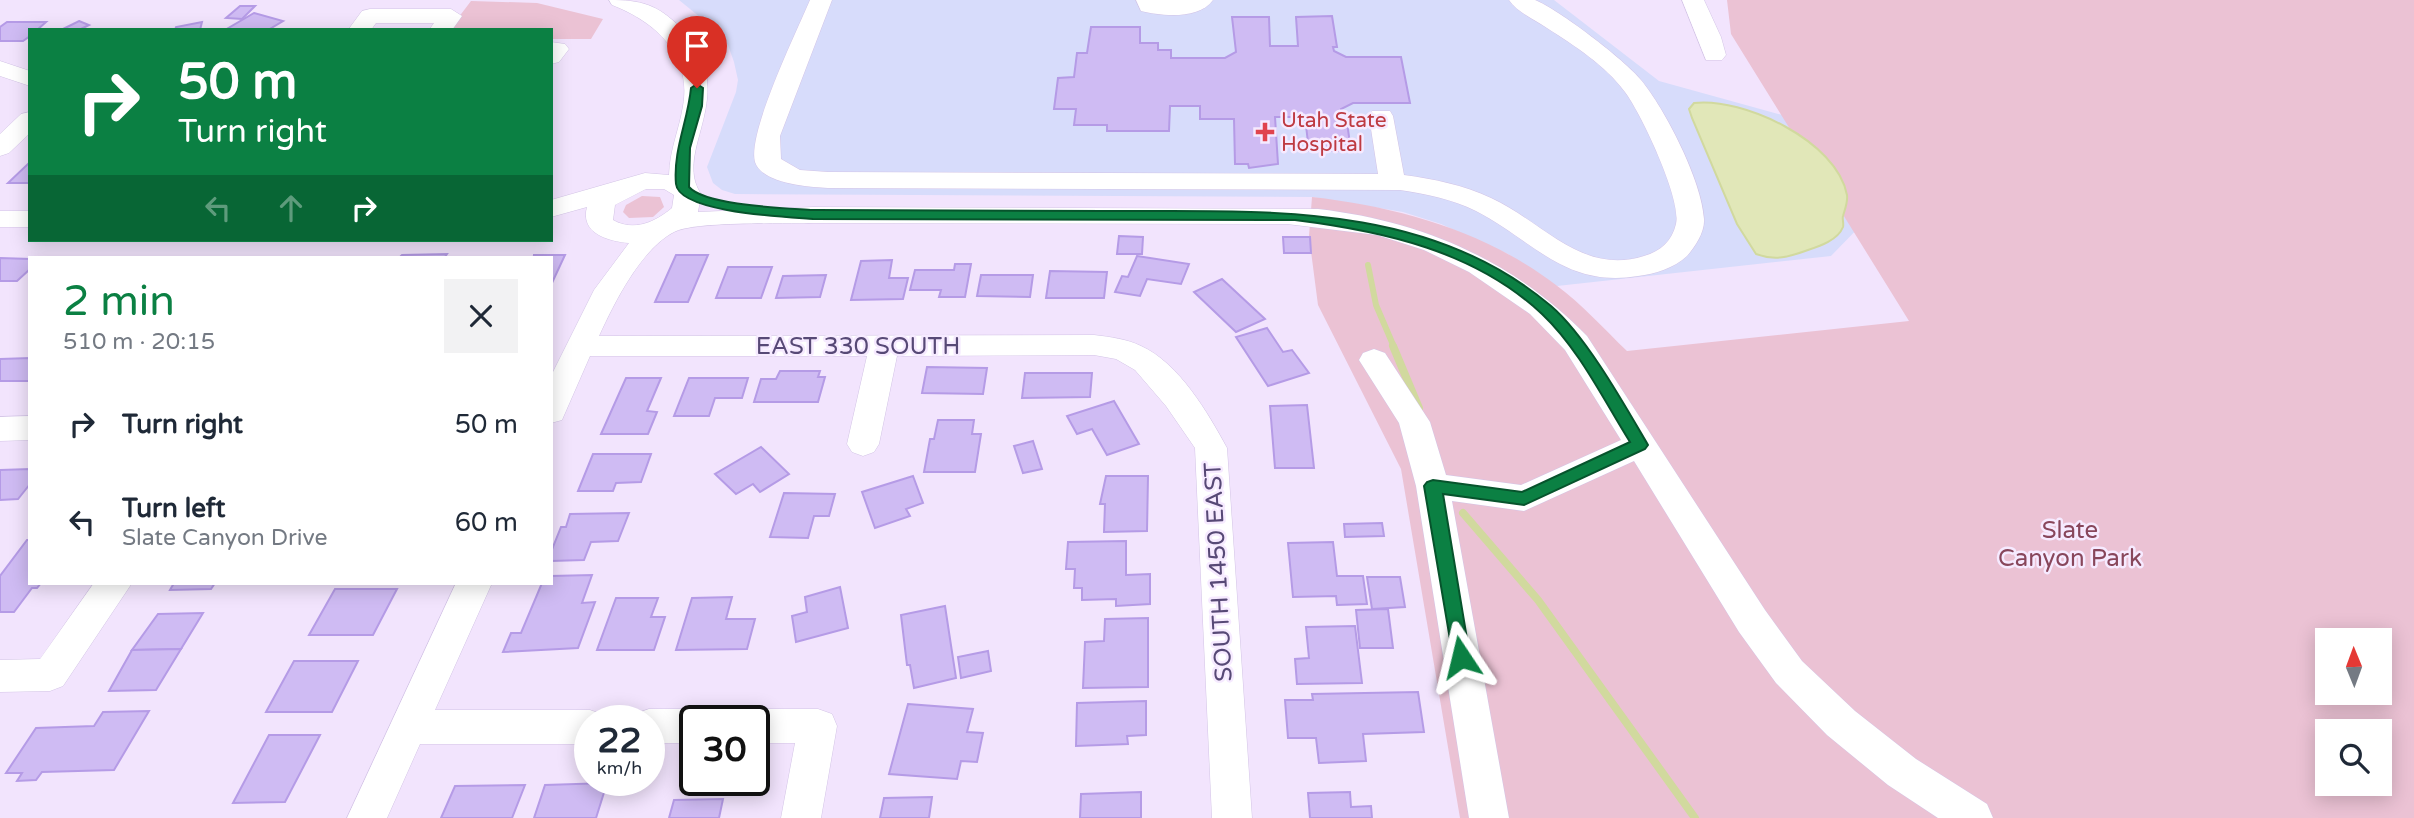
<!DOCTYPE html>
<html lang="en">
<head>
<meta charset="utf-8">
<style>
	body { margin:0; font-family:"Varela Round",sans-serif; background:#f2f2f3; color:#1f2937; height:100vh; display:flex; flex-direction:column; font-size:26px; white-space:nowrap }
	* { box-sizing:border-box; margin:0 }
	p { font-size:23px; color:#747a83 }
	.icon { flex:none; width:38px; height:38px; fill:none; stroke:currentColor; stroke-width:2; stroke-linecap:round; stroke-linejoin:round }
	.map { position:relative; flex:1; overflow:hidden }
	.drawer { position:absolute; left:28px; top:256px; width:525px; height:329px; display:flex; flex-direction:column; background:#fff; border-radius:0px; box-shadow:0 4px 18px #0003 }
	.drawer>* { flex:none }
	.hud { position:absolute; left:28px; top:28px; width:525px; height:214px; border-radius:0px; box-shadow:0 4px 18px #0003; background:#0b8043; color:#fff; overflow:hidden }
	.needle { width:46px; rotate:359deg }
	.buttons { position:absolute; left:2315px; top:628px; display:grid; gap:14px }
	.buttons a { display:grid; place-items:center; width:77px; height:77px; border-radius:0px; background:#fff; box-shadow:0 4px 18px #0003; font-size:35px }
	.speed { position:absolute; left:574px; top:705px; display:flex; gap:14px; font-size:35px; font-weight:700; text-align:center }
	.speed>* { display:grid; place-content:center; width:91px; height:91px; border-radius:50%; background:#fff; box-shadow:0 4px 18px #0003; line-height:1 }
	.speed small { font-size:18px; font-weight:400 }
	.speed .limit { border:4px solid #111; border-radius:10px; background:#fff; color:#111 }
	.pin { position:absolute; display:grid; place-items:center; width:60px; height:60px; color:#fff; margin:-72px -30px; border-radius:50% 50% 50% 0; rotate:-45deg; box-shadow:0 0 7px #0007 }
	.pin .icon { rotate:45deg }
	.me { position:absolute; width:77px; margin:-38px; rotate:350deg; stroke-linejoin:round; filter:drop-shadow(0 0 5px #0008) }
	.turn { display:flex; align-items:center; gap:24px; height:147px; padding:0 35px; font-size:32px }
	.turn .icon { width:91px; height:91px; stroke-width:2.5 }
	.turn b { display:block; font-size:49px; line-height:60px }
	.lanes { display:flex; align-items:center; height:66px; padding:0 35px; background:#0003; justify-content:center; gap:35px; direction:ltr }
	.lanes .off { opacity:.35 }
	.round { display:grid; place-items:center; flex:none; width:74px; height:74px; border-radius:0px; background:#f2f2f3 }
	.summary { display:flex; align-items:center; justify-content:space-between; height:119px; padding:0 35px }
	h1 { font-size:42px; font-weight:600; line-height:52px; color:#0b8043 }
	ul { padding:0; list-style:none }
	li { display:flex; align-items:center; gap:21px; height:98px; padding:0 35px }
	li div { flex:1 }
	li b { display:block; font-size:26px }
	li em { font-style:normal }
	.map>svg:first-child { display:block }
	.medical { fill:#d7dcfb }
	.green { fill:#ebc2d4; fill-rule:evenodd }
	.water { fill:#e1e7b8; stroke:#d1d99e; stroke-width:2 }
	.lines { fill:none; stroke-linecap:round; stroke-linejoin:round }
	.stream-far1 { stroke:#d1d99e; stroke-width:6 }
	.stream { stroke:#d1d99e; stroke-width:8 }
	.building { fill:#cfbbf3; stroke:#b59be6; stroke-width:2 }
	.minor-casing { stroke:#d3c4e6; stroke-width:1 }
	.minor { fill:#fff; fill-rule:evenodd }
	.route { fill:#0b8043; stroke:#07532c; stroke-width:2 }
	.health-dot { fill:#e0444e; stroke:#f6eaff; stroke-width:2.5 }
	.labels { text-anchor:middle; stroke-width:5; stroke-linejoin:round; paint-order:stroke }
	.far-health-label { font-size:21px; fill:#be3a42; stroke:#f6eaff; text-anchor:start }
	.street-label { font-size:24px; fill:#574976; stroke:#f6eaff }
	.park-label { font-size:24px; fill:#88465b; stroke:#f6eaff }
</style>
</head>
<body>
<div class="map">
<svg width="2414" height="818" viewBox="0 0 2414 818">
	<rect width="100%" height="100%" fill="#f2e4fd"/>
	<path class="medical" d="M679,0H1554L1659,81L1793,118L1865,221L1831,256L1557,286L1508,254L1441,224L1403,212L1312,197L735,194L722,190L713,183L707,167L736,92L738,80L734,62L728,45L717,31Z"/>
	<g class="green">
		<path d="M1727,0H2414V818H1460L1401,469L1318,305L1309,236L1312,197C1399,207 1485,231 1556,285C1582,304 1604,329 1627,351L1909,321L1731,34ZM2328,640H2380V693H2328ZM2328,732H2380V784H2328Z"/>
		<path d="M471,1L537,3L603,19L591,39H551V30H449Z"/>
		<path d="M642,196L660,197L664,207L653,217L629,218L623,212L626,205Z"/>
	</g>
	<path class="water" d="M1694,103C1743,97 1837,141 1847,195C1848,202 1845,209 1843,216C1842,219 1844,223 1843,227C1838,240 1820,246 1808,250C1789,257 1775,261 1756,254L1737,224L1692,118L1689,109Z"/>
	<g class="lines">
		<path class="stream-far1" d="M1368,265L1376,305L1394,347"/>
		<g class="stream">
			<path d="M1393,346L1419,408"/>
			<path d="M1463,513L1538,600L1695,818"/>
		</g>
	</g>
	<g class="building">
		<path d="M240,6H255L242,19L226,18Z"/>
		<path d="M254,13L283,21L268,30H225Z"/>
		<path d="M1332,16L1337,47H1333L1334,51L1346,57H1401L1410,103H1353L1341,109L1342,114L1346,115L1351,151H1309L1305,117H1275L1278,164L1249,168L1248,164H1235L1234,119H1200V106H1170L1169,131H1107V125H1074L1076,109H1054L1058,78L1074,77L1077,53H1087L1091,27H1140V43H1158V50H1171V58H1225L1236,52L1232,17H1269L1270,46H1298L1296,17Z"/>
		<path d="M79,21L89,25L79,30H61Z"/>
		<path d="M7,22H46L37,30H30V36L23,41H0V27Z"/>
		<path d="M202,22L200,30H175L176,27Z"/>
		<path d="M30,162V183H8Z"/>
		<path d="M1119,236L1143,237L1142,254H1117Z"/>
		<path d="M1283,237H1310L1311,253H1284Z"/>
		<path d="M447,254L445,257H400L402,255Z"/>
		<path d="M533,255H565L551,285V257Z"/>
		<path d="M676,255H708L688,302H655Z"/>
		<path d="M1137,256L1189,264L1181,284L1147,279L1140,296L1115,292L1122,276L1128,277Z"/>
		<path d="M0,258L30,259V269L17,281H0Z"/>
		<path d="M892,260L889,278H908L903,299L851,300L861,261Z"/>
		<path d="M955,264H971L965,297H939L941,290H910L915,270H954Z"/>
		<path d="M728,267H772L761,298H716Z"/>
		<path d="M1050,271L1107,272L1104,298H1046Z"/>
		<path d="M826,275L820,297L776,298L783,276Z"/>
		<path d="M981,275H1033L1030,297L977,296Z"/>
		<path d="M1222,279L1265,319L1236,332L1194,292Z"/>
		<path d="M1267,328L1283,352L1292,350L1309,373L1268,386L1236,337Z"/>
		<path d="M30,358V381H0V359Z"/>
		<path d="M927,367L987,368L983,394L922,393Z"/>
		<path d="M780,371H820L818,377H825L818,402H754L761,379H776Z"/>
		<path d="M1025,373H1092L1090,397L1022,398Z"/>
		<path d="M626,378H661L647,411L657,412L648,434H601Z"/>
		<path d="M689,378H748L742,398H715L709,416H674Z"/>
		<path d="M1114,401L1139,444L1107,455L1092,429L1077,434L1067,416Z"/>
		<path d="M1307,405L1314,468H1275L1270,406Z"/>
		<path d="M938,420H974L972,434H981L975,472H924L930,439H934Z"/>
		<path d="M1033,441L1042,469L1023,473L1014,446Z"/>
		<path d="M761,447L789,474L760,492L753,484L736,494L715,474Z"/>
		<path d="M593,454H651L641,482L616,483L613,491H578Z"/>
		<path d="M30,469V484L18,499L0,500V470Z"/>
		<path d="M913,476L923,503L906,509L910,516L875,528L862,492Z"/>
		<path d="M1106,476H1148L1147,531L1104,532L1105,504H1100Z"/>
		<path d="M784,493L835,494L829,516H814L808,538L770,537Z"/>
		<path d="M629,513L618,541L591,542L584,560L551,561V552L561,527H566L570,514Z"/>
		<path d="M1382,523L1384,536L1345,537L1344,524Z"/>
		<path d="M27,540H30V583H41L37,588H32L14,612H0V576Z"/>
		<path d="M1126,541V575L1150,574V604L1116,606V599L1082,600V588H1074L1075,569H1066L1068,542Z"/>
		<path d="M1333,542L1337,576H1363L1367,604L1337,605L1336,596L1293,597L1288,543Z"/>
		<path d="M592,575L582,603L595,602L578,648L503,652L511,633H521L542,583H551V576Z"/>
		<path d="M1367,577H1400L1405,607L1372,609Z"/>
		<path d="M174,583H215L211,589L170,590Z"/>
		<path d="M840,587L848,628L796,642L792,616L807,612L805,597Z"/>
		<path d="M335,589H397L373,635H309Z"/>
		<path d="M732,597L726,619H755L747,649L676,650L692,598Z"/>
		<path d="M616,598H658L651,617H665L654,650H597Z"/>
		<path d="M945,606L956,678L914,688L910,665H907L901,615Z"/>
		<path d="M1388,609L1393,648H1360L1356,610Z"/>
		<path d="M203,613L181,649L132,650L158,614Z"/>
		<path d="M1148,618V687L1083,688L1085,642L1104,641L1105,619Z"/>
		<path d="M1355,626L1362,683L1297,684L1295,659L1309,658L1306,627Z"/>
		<path d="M181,649L156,690L109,691L132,650Z"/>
		<path d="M988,651L991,671L961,678L958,657Z"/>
		<path d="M294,661H358L332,712H266Z"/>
		<path d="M1418,692L1424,732L1363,734L1366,761L1319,763L1316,738H1288L1285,700H1313L1312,694Z"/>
		<path d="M1146,701V735L1127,736L1128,744L1076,746L1077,703Z"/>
		<path d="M908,704L973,709L967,732L983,733L977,762L961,761L957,779L889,774Z"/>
		<path d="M149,711L114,770L42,772L36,780L17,781L22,773H6L36,728L94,726L103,712Z"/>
		<path d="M269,735H320L285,802L233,803Z"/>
		<path d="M607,783L596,818H534L545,785Z"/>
		<path d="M525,785L512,818H441L455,786Z"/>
		<path d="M1141,792V818H1080L1081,794Z"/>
		<path d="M1350,792L1351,807L1371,806L1372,818H1310L1308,793Z"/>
		<path d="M932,797L929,818H880L884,798Z"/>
		<path d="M723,799L719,818H669L674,800Z"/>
	</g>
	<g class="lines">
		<g class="minor-casing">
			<g id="minor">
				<path d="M609,0C641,0 657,4 681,28C744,94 671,150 701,194L698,212L813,207L1318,209C1422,221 1513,260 1587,336L1765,610L1802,661L1855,711L1916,759L1987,804L1993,818H1938L1888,785L1827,735L1776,683L1739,632L1634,461L1524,511L1452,501L1509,818H1469L1416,486L1399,423L1359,360L1363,353L1374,349L1385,353L1430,422L1446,475L1521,485L1621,440L1565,350L1530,314L1469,272L1424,250L1377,235L1287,224L813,223C785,224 695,221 674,232C641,249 614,303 599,336L1094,335C1110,337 1127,339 1141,346C1179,363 1208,413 1227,448L1252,818H1212L1195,448L1166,406L1135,370L1116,359L1094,355L897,356L879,444L874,452L863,456L852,452L847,444L867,356H590L562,420L551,423V376L594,290L629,243C607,241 580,233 587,207L551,217V200L645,173L669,175C670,148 679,131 683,106C692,55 656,22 612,5ZM646,189H664L674,195L672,208C655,222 634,232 613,220L615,205Z"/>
				<path d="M810,0H832L780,136L781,159L800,170L828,172L1378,174L1369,116L1372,111H1390L1393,116L1404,175C1433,179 1464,185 1491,198C1542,221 1582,276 1644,256C1661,251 1672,241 1676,224C1682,200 1641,113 1625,92C1605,65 1575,46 1547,28C1535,20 1517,12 1509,0C1517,0 1528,0 1535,0C1558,9 1625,60 1641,80C1665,109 1702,181 1704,219C1705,232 1695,247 1687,256C1674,268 1655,274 1638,276C1565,288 1534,241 1476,211C1452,199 1426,194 1400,190L828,188C810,187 762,184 755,162C747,133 797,31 810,0Z"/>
				<path d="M1136,0H1213C1199,20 1161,16 1141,11Z"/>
				<path d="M1682,0H1704L1721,37L1726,55L1722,60H1706Z"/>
				<path d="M370,9H451L462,16L452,30H429L434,23H376L371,30H348L362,11Z"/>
				<path d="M551,42L565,44L569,49L559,62L551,64Z"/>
				<path d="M0,61L30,71V86L0,76Z"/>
				<path d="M30,112V133L9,153L0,156V134L21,114Z"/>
				<rect x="0" y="211" width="30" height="16"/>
				<path d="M30,416V440L0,441V417Z"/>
				<path d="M94,583H132L63,686L50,691L0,692V660L40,659Z"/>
				<path d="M456,583H492L435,710H590L604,715L607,721H590V744H420L387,818H347Z"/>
				<path d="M649,709H695L709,714L712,721H695V743H649V721H632L635,714Z"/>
				<path d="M754,709H818L832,714L837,726L821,818H781L795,743H754V721H737L740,714Z"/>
			</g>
		</g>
		<use href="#minor" class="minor"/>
	</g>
	<path class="route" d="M697,84L703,88L702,106L690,148L689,187C706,206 786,208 813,210C910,211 1007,211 1105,211C1259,212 1425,199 1551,306C1586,336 1624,404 1648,445L1645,449L1524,505L1443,494L1470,657L1467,663H1454L1424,486L1427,482L1433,480L1522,492L1630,442C1603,399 1579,349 1542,314C1475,251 1383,231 1295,220L813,219C789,217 679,213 676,184C673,150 688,121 691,88Z"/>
	<path class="health-dot" d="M1261.5 121.5h7v7h7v7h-7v7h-7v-7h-7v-7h7z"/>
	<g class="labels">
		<g class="far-health-label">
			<text x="1281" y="127">Utah State<tspan x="1281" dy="24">Hospital</tspan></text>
		</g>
		<g class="street-label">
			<text x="858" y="354">EAST 330 SOUTH</text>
			<text transform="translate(1218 572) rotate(-93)" y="8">SOUTH 1450 EAST</text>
		</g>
		<g class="park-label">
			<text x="2070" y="538">Slate<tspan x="2070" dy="28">Canyon Park</tspan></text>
		</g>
	</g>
</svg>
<div class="buttons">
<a><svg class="needle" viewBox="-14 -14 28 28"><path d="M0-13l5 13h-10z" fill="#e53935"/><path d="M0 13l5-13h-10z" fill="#747a83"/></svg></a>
<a><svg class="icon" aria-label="search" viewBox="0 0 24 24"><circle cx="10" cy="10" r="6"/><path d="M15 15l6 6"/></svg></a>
</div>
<div class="speed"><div>22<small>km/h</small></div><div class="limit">30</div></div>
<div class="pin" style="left:697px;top:88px;background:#d93025"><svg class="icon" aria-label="arrive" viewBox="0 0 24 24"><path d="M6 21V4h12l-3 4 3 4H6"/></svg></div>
<svg class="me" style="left:1461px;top:657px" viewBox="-20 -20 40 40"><path d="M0-17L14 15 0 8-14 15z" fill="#0b8043" stroke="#fff" stroke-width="4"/></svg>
<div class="hud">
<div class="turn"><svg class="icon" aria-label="right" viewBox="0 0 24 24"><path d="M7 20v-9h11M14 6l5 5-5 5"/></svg><div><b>50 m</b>Turn right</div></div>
<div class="lanes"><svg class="icon off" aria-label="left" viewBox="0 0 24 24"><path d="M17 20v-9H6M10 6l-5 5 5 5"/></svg><svg class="icon off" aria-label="ahead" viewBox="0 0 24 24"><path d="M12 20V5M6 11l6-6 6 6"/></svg><svg class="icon" aria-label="right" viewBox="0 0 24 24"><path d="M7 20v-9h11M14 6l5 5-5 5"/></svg></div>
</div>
<section class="drawer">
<div class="summary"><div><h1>2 min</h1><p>510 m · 20:15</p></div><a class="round"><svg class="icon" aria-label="close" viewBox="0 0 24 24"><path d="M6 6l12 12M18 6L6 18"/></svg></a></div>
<ul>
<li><svg class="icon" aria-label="right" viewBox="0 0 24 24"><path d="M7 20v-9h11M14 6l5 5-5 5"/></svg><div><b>Turn right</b></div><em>50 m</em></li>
<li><svg class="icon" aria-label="left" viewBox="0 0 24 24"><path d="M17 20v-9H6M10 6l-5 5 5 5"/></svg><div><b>Turn left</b><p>Slate Canyon Drive</p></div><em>60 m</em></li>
</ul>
</section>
</div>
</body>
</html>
